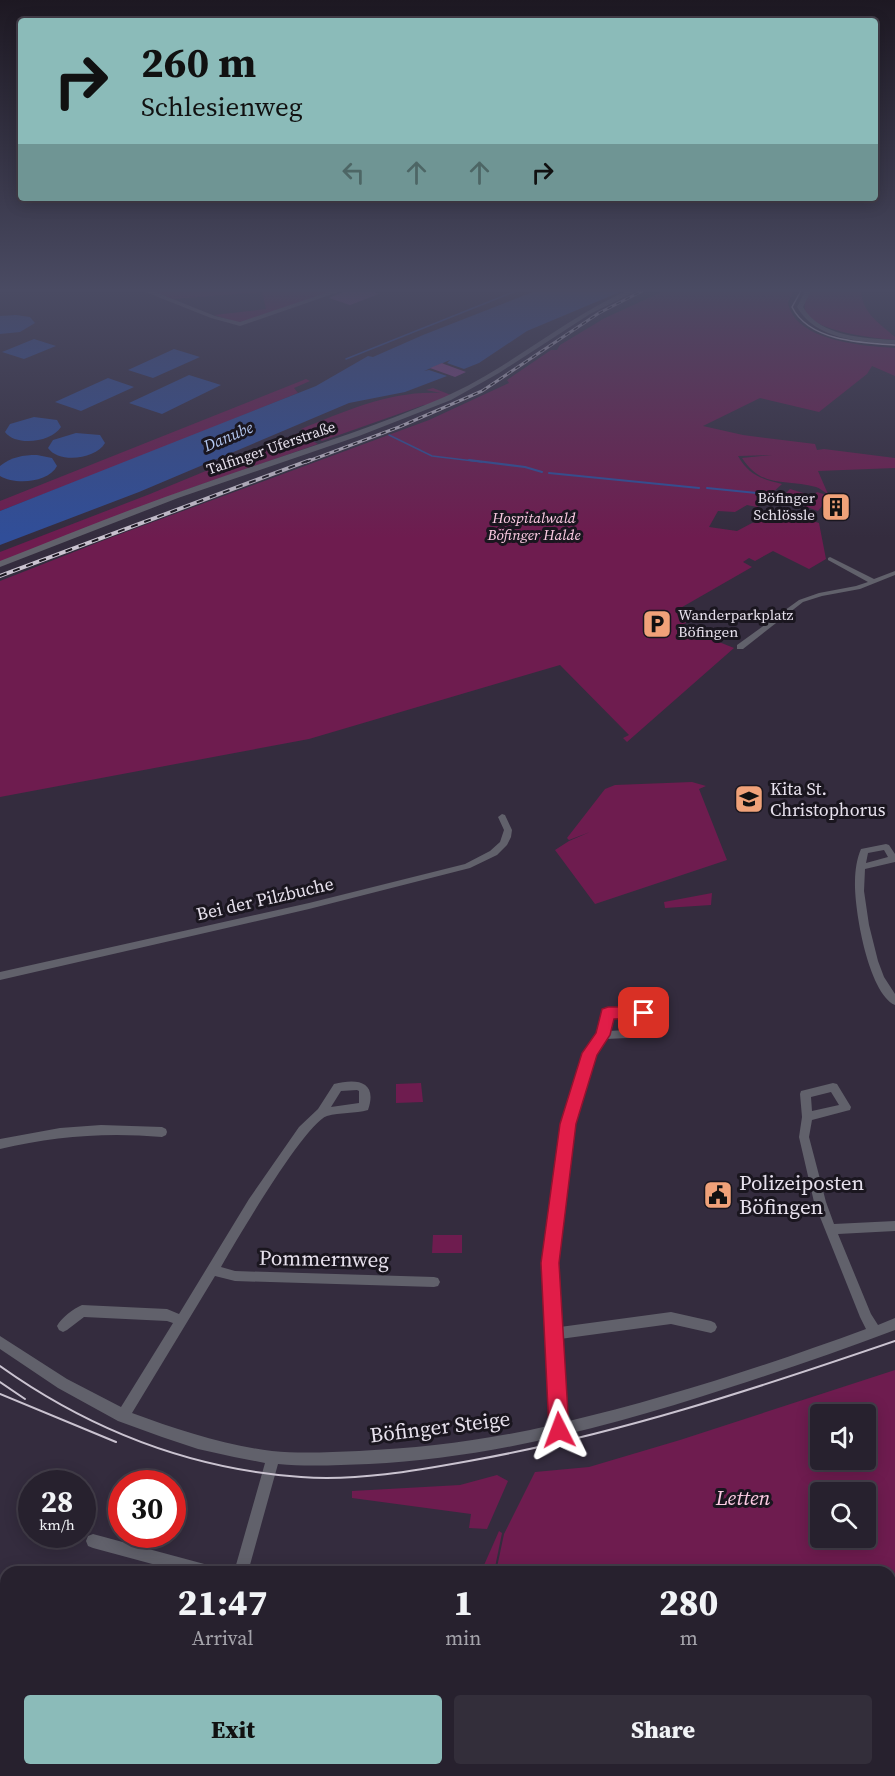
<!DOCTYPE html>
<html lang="en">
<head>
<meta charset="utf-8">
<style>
	body { margin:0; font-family:"Source Serif 4",serif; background:#332e3a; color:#f1f3f6; height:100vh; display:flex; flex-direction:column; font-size:22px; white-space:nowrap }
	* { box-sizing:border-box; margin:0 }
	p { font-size:20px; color:#a4a3aa }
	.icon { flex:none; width:33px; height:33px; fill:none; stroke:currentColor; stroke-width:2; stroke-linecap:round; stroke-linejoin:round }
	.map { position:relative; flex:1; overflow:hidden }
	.details { position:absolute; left:0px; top:1566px; width:896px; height:210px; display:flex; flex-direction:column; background:#27212e; border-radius:18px 18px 0 0; box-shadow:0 3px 15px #0003,0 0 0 2px #433e4a }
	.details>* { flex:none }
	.guide { position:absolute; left:18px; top:18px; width:860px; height:183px; border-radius:6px; box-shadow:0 3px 15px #0003,0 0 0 2px #433e4a; background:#8bbbb9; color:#111; overflow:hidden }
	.controls { position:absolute; left:810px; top:1404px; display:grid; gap:12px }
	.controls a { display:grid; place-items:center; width:66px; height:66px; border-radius:6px; background:#27212e; box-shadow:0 3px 15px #0003,0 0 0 2px #433e4a; font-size:30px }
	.speed { position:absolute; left:18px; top:1470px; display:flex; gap:12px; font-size:30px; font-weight:700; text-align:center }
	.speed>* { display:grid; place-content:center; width:78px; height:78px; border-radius:50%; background:#27212e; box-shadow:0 3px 15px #0003,0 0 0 2px #433e4a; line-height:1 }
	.speed small { font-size:15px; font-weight:400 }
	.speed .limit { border:9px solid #d22; background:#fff; color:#111 }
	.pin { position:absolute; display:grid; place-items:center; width:51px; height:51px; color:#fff; margin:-26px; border-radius:12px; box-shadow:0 3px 9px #0006 }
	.me { position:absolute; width:66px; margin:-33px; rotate:357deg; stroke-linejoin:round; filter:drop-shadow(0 0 4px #0008) }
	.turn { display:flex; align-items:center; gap:21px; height:126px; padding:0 24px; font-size:27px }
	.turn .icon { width:78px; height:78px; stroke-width:2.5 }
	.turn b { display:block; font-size:42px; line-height:51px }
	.lanes { display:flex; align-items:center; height:57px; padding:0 24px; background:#0003; justify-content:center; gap:30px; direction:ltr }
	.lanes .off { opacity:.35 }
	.eta { display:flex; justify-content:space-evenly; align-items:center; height:102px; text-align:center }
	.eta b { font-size:36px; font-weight:800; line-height:42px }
	.button { display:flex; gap:12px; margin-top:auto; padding:12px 24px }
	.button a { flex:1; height:69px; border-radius:6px; background:#8bbbb9; color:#111; font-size:24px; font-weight:800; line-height:69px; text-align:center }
	.button a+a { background:#332e3a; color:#f1f3f6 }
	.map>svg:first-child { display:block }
	.green { fill:#6e1c4f; fill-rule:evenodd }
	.water { fill:#304e99 }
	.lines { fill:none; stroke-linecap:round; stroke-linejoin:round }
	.stream-far1 { stroke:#304e99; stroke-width:1.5 }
	.stream { stroke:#304e99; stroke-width:2 }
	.building { fill:#814083 }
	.minor { fill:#61616b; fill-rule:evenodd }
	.tertiary { fill:#61616b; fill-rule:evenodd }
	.tram-far1 { stroke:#cac3d0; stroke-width:1.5 }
	.tram { stroke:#cac3d0; stroke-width:2 }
	.rail-far1-casing { stroke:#cac3d0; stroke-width:3 }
	.rail-casing { stroke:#cac3d0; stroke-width:4 }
	.rail-far1 { stroke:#1a161f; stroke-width:1.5; stroke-dasharray:5; stroke-linecap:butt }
	.rail { stroke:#1a161f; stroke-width:2; stroke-dasharray:7; stroke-linecap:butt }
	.route { fill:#e11d48; stroke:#92132f; stroke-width:1.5 }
	.labels { text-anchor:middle; stroke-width:6; stroke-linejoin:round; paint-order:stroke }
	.far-street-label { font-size:15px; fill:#e7e1ed; stroke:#1a161f }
	.far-poi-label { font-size:15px; fill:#e7e1ed; stroke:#1a161f; text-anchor:end }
	.far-park-label { font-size:15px; font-style:italic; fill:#fdcce4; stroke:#1a161f }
	.far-water-label { font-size:16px; font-style:italic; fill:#b3c7f0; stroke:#1a161f }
	.poi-label { font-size:18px; fill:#e7e1ed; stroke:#1a161f; text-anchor:start }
	.street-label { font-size:18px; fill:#e7e1ed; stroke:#1a161f }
	.near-poi-label { font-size:21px; fill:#e7e1ed; stroke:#1a161f; text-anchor:start }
	.near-street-label { font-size:21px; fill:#e7e1ed; stroke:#1a161f }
	.near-park-label { font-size:21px; font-style:italic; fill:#fdcce4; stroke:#1a161f }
</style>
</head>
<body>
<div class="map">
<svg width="895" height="1776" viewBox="0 0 895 1776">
	<rect width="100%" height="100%" fill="#342c3e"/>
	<g class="green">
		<path d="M147,289H338L247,321L236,322L214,315L266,309L262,292L173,299Z"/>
		<path d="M668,289H795L788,302C794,341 863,346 895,348V376L872,366L867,374L819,412L760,398L703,426L743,435L815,444L817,450L824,449L895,458V468L818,471L828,494C824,492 820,488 816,487C786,479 762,489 742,458L772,455L738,456C749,475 761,479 782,484L757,507L747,505L735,512L718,511L709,527L737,531L752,523L768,520L777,510L819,523L826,559L809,569L773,551L755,561L749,558L743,562L752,567L677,610L686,623L679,626L734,648L627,742L623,738L629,735L560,665L309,739L0,797V581L107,539L429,420L509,383L507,380L551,350H557L560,345L603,319Z"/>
		<path d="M814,289H861C861,312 879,323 895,337V340C874,338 774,329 814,289Z"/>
		<path d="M306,379L310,381L294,388L298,393L155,451L0,511V501Z"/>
		<path d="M433,388L451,395L428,406L424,405L322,441L301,429C345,411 392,390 441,393L426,390Z"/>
		<path d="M298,433L318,444L191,488L0,562V552L150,494Z"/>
		<path d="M790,489L813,496L817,492L826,495L825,502L818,511L776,496L778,493L784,495Z"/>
		<path d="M692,782L706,786L699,789L727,860L595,904L555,850L569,841L590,832L569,840L567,838L605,789L615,785Z"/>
		<path d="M712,893L711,905L665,908L664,902Z"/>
		<path d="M421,1083L423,1102L396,1103V1084Z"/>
		<path d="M433,1235H462V1253H432Z"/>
		<path d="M895,1370V1776H454L455,1770H890V1572H496L504,1534L535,1472L589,1467L680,1440ZM820,1414H866V1460H820ZM820,1492H866V1538H820Z"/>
		<path d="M497,1475L508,1481L487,1529L469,1528L471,1514L352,1498V1491L460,1485Z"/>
		<path d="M499,1531L502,1533L494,1572H481Z"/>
	</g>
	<g class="water">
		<path d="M627,289L527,331L479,363L464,369L447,363L450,360L424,371L429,370L447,376L405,392L349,403L139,492L0,545V511L316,386L368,356L373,357L423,335L541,289Z"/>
		<path d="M16,315L30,317L35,323L20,332L0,334V316Z"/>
		<path d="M34,339L56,346L24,359L2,352Z"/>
		<path d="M174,349L200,357L153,378L128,370Z"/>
		<path d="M189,375L221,385L162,414L129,403Z"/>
		<path d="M108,378L134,387L81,411L55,402Z"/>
		<path d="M34,417L57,420L61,427C52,442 16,447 5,432L10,424Z"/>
		<path d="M76,433L100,435L105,443C96,459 59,464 48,448L53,440Z"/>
		<path d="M37,455L52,458L57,466C48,483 15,485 0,476V466C11,457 23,455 37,455Z"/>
	</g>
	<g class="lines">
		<g class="stream-far1">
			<path d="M346,359L521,289"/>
			<path d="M389,435L432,456L482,462"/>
		</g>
		<g class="stream">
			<path d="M469,460L525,467L542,472"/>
			<path d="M549,473L699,488"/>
			<path d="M707,488L767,494"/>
		</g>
	</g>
	<g class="building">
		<path d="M350,289H366L379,294L350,305L329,298Z"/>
		<path d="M442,363L444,364L466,372L455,377L430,368Z"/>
	</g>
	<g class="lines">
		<g class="minor">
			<path d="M830,557L874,579L895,571V575L860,589L822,596L803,602L743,649H737V645L799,600L819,593L856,586L868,582L828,560V558Z"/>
			<path d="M502,814L505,815L512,830L511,837L507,845L497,855L470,868L309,909L0,980V972L309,903L465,864L490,851L500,842L504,830L498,817Z"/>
			<path d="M886,844L889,845L895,854V862L865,869L864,891L869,925L878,961L884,977L895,994V1005C868,993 854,908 855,881C855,870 857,858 861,849ZM884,850L888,857L866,863L868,853Z"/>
			<path d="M608,1009L648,1010L653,1033L652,1036L648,1037L606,1039L595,1054L573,1124L556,1263L560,1327L671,1312L711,1321L715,1323L717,1327L715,1331L711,1333L671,1324L560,1339L565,1422C667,1398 768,1365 866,1329L860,1317L814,1202L799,1137L802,1117L800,1094L801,1091L833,1083L837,1084L851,1107L850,1110L846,1111L812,1120L809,1137L826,1202L834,1224L895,1221V1231L838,1234L871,1314L878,1325L895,1318V1330C840,1351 784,1370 728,1388C611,1426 492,1458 369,1464C338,1465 308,1467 278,1464L248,1572H234L265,1463L234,1457L198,1449L162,1437L118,1421L58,1388L0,1349V1336L67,1379L121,1407L173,1323L167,1321L84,1317L67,1330L63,1332L59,1330L57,1326C61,1318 73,1309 82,1305L167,1309L179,1314L249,1199L299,1127L318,1109L334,1084C357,1078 378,1081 368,1110C355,1114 340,1112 327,1116C305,1123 236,1241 221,1267L235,1271L434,1277L438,1278L440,1282L438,1286L434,1287L235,1281L215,1276L132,1413C178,1430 224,1445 272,1451C301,1454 330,1452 359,1451C424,1448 488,1440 552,1425L544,1263L563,1124L585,1053L598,1034L603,1013L604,1010ZM612,1017H640L642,1029L609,1031ZM357,1090L359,1091V1103L331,1107L341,1091ZM831,1092L839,1105L812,1111L811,1097Z"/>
			<path d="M101,1125L162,1127L166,1129L167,1132L166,1135L162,1137C107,1132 54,1136 0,1149V1139L60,1128Z"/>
			<path d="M93,1534L208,1565L213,1567L215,1572H182L93,1548L88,1546L86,1541L88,1536Z"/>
			<path d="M165,1770H181L179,1776H163Z"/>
		</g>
		<g class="tertiary">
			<path d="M138,289H148L215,316L240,322L337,289H347L240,326L211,318Z"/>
			<path d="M631,289H640L590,314L499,373L451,400L359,436L178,498L0,567V561C66,535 132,508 199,485C280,456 363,432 442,398C509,369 564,318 631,289Z"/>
			<path d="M806,289H812L803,307C820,337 864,338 895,340V344C861,342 816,340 797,307Z"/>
		</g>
		<path class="tram-far1" d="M802,289L792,307C809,341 861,343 895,345"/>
		<g class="tram">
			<path d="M0,1366C90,1430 190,1469 301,1477C357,1481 414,1471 469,1461C615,1435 755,1389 895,1341"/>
			<path d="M0,1382L25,1399"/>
			<path d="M0,1394L116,1442"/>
		</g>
		<g class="rail-far1-casing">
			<path id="rail-far1" d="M306,462L399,427L482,391L599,313L646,289"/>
		</g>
		<g class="rail-casing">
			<path id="rail" d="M0,576L310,460"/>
		</g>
		<use href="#rail-far1" class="rail-far1"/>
		<use href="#rail" class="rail"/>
	</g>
	<linearGradient id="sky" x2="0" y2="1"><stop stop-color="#1d1822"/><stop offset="0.54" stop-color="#4a4b63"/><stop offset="1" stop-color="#4a4b63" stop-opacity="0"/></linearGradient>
	<rect width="895" height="538" fill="url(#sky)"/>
	<path class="route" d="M608,1007H644L649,1009L651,1013L649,1017L614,1019L610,1035L597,1055L576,1124L559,1263L569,1430L566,1437L559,1440L552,1437L549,1430L541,1263L560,1124L582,1053L596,1033L602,1009Z"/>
	<defs>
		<g id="building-square" transform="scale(1.5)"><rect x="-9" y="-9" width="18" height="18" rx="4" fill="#f0a279" stroke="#1a161f"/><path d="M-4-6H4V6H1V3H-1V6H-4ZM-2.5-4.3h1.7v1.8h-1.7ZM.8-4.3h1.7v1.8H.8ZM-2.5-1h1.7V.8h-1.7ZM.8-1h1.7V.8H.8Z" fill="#111"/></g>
		<g id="parking-square" transform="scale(1.5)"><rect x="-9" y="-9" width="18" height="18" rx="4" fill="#f0a279" stroke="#1a161f"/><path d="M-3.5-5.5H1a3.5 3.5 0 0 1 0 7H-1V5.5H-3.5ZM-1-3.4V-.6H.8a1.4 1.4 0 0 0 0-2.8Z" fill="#111"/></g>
		<g id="school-square" transform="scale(1.5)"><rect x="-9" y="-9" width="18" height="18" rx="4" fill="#f0a279" stroke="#1a161f"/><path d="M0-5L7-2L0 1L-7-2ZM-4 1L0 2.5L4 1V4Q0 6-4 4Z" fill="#111"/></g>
		<g id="civic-square" transform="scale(1.5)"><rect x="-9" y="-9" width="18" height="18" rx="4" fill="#f0a279" stroke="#1a161f"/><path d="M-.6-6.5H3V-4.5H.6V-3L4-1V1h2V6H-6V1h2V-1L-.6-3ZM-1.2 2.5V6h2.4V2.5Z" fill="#111"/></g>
	</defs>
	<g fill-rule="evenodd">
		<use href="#building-square" x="836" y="507"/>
		<use href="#parking-square" x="657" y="624"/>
		<use href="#school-square" x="749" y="799"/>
		<use href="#civic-square" x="718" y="1195"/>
	</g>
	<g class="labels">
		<g class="far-street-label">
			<text transform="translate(271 448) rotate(-19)" y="5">Talfinger Uferstraße</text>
		</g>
		<g class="far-poi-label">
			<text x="815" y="503">Böfinger<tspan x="815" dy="17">Schlössle</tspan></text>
			<text x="678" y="620" text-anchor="start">Wanderparkplatz<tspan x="678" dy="17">Böfingen</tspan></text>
		</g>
		<g class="far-park-label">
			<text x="534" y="523">Hospitalwald<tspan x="534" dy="17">Böfinger Halde</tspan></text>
		</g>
		<g class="far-water-label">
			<text transform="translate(228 436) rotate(-23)" y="6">Danube</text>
		</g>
		<g class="poi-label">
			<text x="770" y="795">Kita St.<tspan x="770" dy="21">Christophorus</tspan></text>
		</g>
		<g class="street-label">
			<text transform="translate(265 899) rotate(-13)" y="6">Bei der Pilzbuche</text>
		</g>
		<g class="near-poi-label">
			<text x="739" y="1190">Polizeiposten<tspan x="739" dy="24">Böfingen</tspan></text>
		</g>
		<g class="near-street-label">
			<text transform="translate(324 1259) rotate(1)" y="7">Pommernweg</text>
			<text transform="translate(440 1427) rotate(-7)" y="7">Böfinger Steige</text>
		</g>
		<g class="near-park-label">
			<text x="743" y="1505">Letten</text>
		</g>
	</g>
</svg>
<div class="controls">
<a><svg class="icon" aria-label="sound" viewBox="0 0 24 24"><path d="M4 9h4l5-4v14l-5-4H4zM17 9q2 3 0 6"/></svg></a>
<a><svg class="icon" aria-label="search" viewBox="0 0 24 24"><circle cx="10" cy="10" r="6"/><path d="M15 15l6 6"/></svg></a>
</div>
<div class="speed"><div>28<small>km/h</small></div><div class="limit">30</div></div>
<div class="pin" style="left:644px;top:1013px;background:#d93025"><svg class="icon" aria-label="arrive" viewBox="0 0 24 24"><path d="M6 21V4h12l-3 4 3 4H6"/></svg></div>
<svg class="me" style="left:559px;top:1430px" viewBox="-20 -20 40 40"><path d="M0-17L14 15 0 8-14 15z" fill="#e11d48" stroke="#fff" stroke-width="4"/></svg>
<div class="guide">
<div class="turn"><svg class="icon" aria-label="right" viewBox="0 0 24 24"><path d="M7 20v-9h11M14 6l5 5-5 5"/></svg><div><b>260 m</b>Schlesienweg</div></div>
<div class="lanes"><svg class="icon off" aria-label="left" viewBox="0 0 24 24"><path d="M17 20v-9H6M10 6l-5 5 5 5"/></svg><svg class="icon off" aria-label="ahead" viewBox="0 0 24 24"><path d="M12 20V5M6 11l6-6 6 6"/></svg><svg class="icon off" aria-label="ahead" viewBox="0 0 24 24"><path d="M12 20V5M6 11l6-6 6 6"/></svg><svg class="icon" aria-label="right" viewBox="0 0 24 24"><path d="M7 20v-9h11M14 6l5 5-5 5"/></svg></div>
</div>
<section class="details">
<div class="eta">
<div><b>21:47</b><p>Arrival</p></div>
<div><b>1</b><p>min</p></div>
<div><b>280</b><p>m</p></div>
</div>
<div class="button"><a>Exit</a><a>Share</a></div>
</section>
</div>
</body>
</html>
